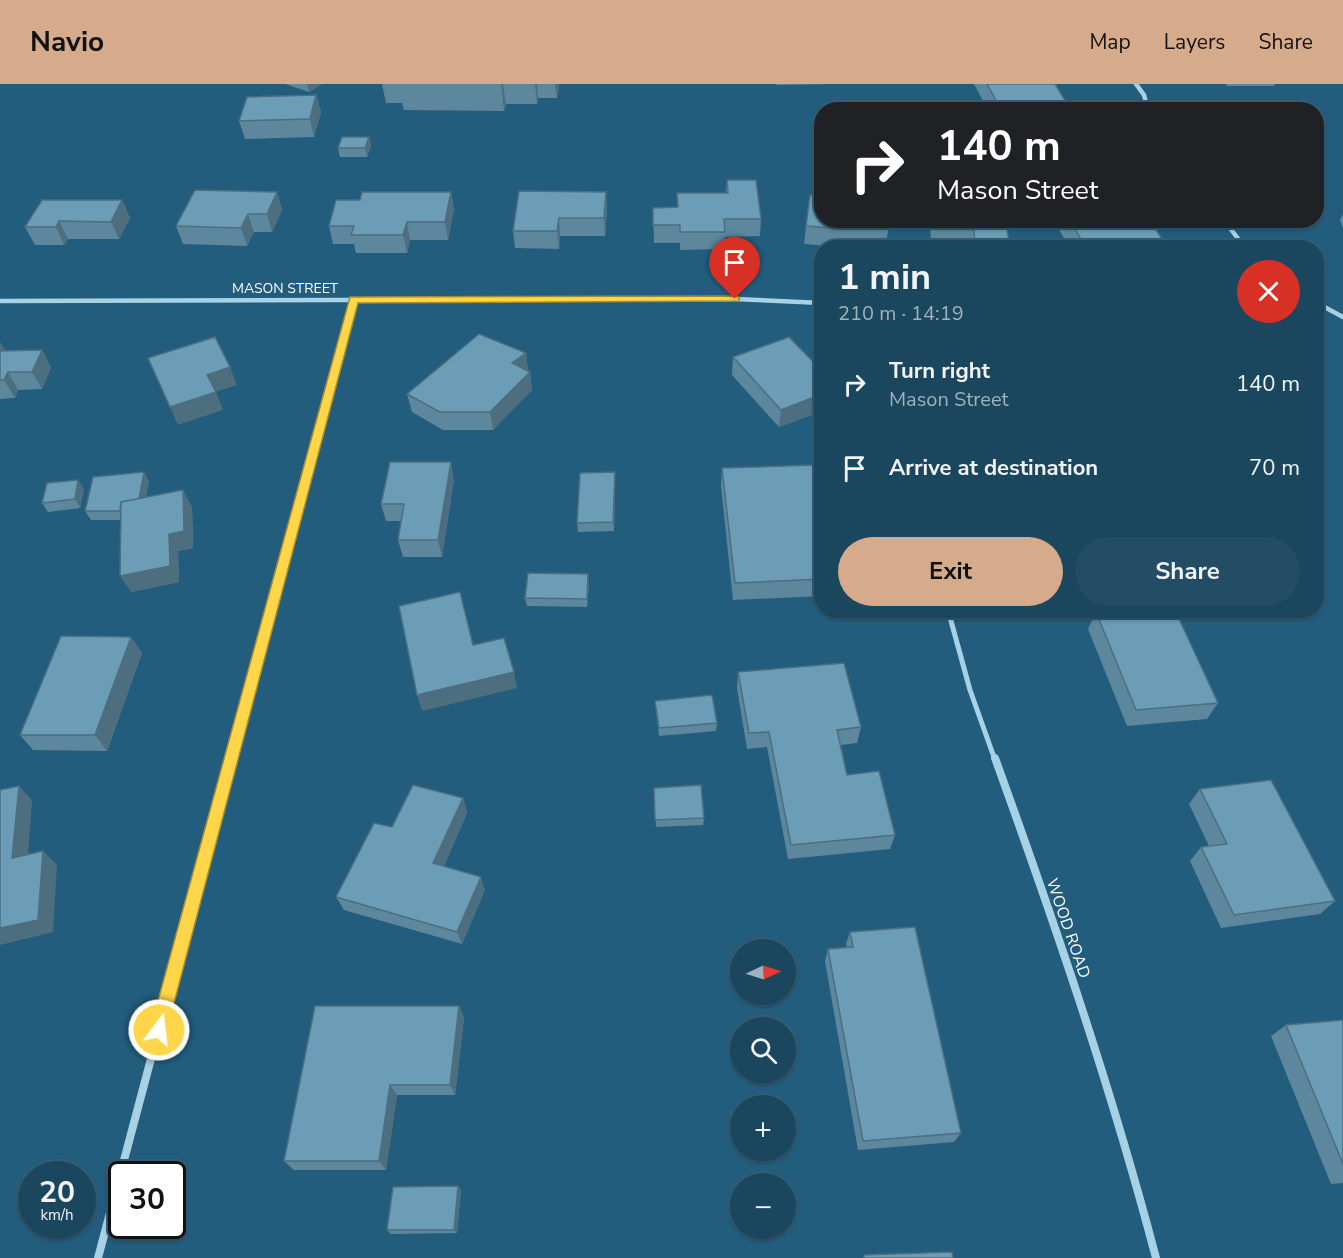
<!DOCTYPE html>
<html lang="en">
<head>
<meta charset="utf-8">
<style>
	body { margin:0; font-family:"Nunito Sans",sans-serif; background:#234d64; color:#f1f3f6; height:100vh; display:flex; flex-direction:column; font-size:22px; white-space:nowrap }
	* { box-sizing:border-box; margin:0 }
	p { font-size:20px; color:#9fb1bc }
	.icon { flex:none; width:33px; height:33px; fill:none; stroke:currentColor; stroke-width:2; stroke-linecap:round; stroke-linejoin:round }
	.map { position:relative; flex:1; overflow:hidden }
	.sheet { position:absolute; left:814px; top:156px; width:510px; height:378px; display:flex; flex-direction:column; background:#1a465e; border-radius:24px; box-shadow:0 2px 4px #0004,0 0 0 2px #385e73 }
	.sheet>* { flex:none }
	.banner { position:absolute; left:814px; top:18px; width:510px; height:126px; border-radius:24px; box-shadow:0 2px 4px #0004,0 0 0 2px #385e73; background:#202124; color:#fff; overflow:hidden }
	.needle { width:39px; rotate:86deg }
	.fabs { position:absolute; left:730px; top:855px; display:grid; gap:12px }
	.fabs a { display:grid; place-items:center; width:66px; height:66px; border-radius:50%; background:#1a465e; box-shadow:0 2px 4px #0004,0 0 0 2px #385e73; font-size:30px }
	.speed { position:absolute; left:18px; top:1077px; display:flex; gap:12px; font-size:30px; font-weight:700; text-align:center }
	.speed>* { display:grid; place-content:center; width:78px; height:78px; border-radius:50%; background:#1a465e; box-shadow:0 2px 4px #0004,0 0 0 2px #385e73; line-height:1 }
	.speed small { font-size:15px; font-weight:400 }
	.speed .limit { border:3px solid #111; border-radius:9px; background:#fff; color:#111 }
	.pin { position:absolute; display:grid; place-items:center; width:51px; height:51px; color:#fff; margin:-62px -26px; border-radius:50% 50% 50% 0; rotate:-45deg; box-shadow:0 0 6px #0007 }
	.pin .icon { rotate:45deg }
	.me { position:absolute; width:66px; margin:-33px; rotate:15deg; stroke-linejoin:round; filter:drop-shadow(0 0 4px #0008) }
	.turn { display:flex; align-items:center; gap:21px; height:126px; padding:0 24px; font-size:27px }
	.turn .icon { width:78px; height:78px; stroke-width:2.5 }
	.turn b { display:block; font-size:42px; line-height:51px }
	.round { display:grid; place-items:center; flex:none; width:63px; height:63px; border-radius:32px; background:#234d64 }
	.head { display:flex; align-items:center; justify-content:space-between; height:102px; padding:0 24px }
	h1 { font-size:36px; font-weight:700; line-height:45px }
	.primary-button { display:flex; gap:12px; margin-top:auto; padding:12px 24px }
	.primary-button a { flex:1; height:69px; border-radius:36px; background:#d6ab8b; color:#111; font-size:24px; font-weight:700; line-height:69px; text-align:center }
	.primary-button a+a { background:#234d64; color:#f1f3f6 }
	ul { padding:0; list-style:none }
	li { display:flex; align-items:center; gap:18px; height:84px; padding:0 24px }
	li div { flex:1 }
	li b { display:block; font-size:22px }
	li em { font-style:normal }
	header { display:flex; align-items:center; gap:36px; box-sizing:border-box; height:84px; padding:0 30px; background:#d6ab8b; color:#111 }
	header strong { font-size:28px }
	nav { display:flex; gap:33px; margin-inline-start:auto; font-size:21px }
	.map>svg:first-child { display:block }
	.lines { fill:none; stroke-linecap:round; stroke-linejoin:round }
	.street-far2 { stroke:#a7d1e5; stroke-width:4.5 }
	.street-far1 { stroke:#a7d1e5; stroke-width:5 }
	.street { stroke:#a7d1e5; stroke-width:8 }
	.wall { fill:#5d879d }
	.shaded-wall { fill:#4c6e7f }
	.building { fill:#6c9db6; stroke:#4c6e7f; stroke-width:1.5 }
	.route { fill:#ffd54a; stroke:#a68a30; stroke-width:1.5 }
	.labels { text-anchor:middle; stroke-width:6; stroke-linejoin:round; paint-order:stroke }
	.far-street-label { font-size:14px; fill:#fff; stroke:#235d7d }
	.street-label { font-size:16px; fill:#fff; stroke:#235d7d }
</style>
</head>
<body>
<header>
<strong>Navio</strong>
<nav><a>Map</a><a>Layers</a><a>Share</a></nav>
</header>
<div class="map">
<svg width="1343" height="1174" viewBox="0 0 1343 1174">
	<rect width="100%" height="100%" fill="#235d7d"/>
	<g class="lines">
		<g class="street-far2">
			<path d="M1136,0L1144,11L1148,26"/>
			<path d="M1224,136L1245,164"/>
			<path d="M0,217L735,215L822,219"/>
			<path d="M1317,219L1343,233"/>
			<path d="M332,293L353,216"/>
		</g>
		<g class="street-far1">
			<path d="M948,526L970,606L995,676"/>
			<path d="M231,676L333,292"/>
		</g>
		<g class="street">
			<path d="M995,674C1055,840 1111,1003 1156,1174"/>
			<path d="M98,1174L231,674"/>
		</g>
	</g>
	<g class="wall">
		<path d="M285,0H322L309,8Z"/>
		<path d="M382,0H559V2L557,14H538L537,20H506L504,27L404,26L402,19H386Z"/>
		<path d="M776,0H835L777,1Z"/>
		<path d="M974,0H1055L1066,18L1064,26H988Z"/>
		<path d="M1226,0H1275L1274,2H1227Z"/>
		<path d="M316,11L321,28L314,53L245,55L239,37Z"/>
		<path d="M369,53L371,62L367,73H340L338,64Z"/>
		<path d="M727,96L761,135L760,152L725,153L724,165L680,166V159H654L653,124L677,123V109H726Z"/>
		<path d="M277,108L282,126L272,148H254L247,162L183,160L176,142Z"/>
		<path d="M451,108L454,125L448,156H410L407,169H356L354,160H333L329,142L360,116Z"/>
		<path d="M606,108L607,126L605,152H560L559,165L515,164L513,147Z"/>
		<path d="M822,112L889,141L886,159L845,156L844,163L804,160L806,142Z"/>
		<path d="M122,116L130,134L119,155H68L64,161H35L25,143Z"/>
		<path d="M1343,130V144L1340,136Z"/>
		<path d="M930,136H1006L1009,161L1008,164H960L931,161Z"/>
		<path d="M1053,136H1150L1165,160L1164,164H1070Z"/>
		<path d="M0,258L5,267L42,266L51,284L42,305L18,306L15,314L0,315Z"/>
		<path d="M526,269L528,287L530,288L532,306L493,346H443L412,328L407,310Z"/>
		<path d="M733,273L822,287V327L779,343L732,291Z"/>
		<path d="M722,384L822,420V512L733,516L721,402Z"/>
		<path d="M454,395L442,473H403L398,456L401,437H386L381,420Z"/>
		<path d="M149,397L146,413L192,423L193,464L178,467L179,498L131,508L120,436H91L85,427Z"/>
		<path d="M615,397L614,447L578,448L577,439Z"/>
		<path d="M84,405L80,424L48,428L42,419Z"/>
		<path d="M589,499L587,523L527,522L525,514Z"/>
		<path d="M1096,528L1218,619L1207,635L1127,642L1088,545Z"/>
		<path d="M131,553L142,569L107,667L33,666L20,651Z"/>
		<path d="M738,588L861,643L857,659L841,661L847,691L895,751L890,765L788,775L767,663L747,665L737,604Z"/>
		<path d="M655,617L717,639L716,647L659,652Z"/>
		<path d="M654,704L704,734L703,741L656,743Z"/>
		<path d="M1200,705L1335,817L1320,830L1221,844L1190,777L1201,763L1209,762L1189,720Z"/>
		<path d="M463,714L467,729L444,782L485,806L462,860L344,826L336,813L392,743Z"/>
		<path d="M850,848L961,1049L954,1058L858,1066L825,877L828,865L847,864L846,860Z"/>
		<path d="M459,922L464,934L455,1011H397L386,1086H294L284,1077Z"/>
		<path d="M1343,936V1099L1331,1100L1271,952L1286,941Z"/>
		<path d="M458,1102L461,1106L457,1149L391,1150L387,1146Z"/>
	</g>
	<g class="shaded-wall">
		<path d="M307,0H322L309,8Z"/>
		<path d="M501,0H503L506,20L504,27Z"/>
		<path d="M535,0H537L538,14L537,20Z"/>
		<path d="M555,0H559V2L557,14Z"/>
		<path d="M316,11L321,28L314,53L310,35Z"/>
		<path d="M369,53L371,62L367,73L365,64Z"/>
		<path d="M277,108L282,126L272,148L267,130Z"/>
		<path d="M451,108L454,125L448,156L445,138Z"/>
		<path d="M606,108L607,126L605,152L604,134Z"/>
		<path d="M122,116L130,134L119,155L111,138Z"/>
		<path d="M248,130L254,148L247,162L241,144Z"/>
		<path d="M559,134L560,152L559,165L557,147Z"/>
		<path d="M59,137L68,155L64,161L56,143Z"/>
		<path d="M407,138L410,156L407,169L403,151Z"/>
		<path d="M0,258L8,271L0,284Z"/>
		<path d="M42,266L51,284L42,305L32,288Z"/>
		<path d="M526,269L528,287L512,279Z"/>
		<path d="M230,283L237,301L215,308L207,291Z"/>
		<path d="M8,288L18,306L15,314L4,296Z"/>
		<path d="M530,288L532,306L493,346L490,328Z"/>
		<path d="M216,308L223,326L178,341L170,323Z"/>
		<path d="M822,310V327L779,343L781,326Z"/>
		<path d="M451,378L454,395L442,473L438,456Z"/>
		<path d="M144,388L149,397L142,431L130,435Z"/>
		<path d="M615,388V397L614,447L613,438Z"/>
		<path d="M78,396L84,405L80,424L75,415Z"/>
		<path d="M183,406L192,423L193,464L178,467L179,498L131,508L120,492L169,450Z"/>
		<path d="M588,490L589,499L587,523V515Z"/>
		<path d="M131,553L142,569L107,667L95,651Z"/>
		<path d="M514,588L517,604L422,627L417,611Z"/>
		<path d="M19,702L32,716L27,787L12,774Z"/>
		<path d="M463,714L467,729L439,793L433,779Z"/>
		<path d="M43,767L57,781L53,848L0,861V844Z"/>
		<path d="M481,793L485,806L462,860L457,848Z"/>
		<path d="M459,922L464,934L455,1011L450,1001Z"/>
		<path d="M390,1001L397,1011L386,1086L379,1077Z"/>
		<path d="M458,1102L461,1106L457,1149L454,1146Z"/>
	</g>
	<g class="building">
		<path d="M987,0H1055L1066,18L999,22Z"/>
		<path d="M316,11L310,35L239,37L247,13Z"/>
		<path d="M342,53H369L365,64H338Z"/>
		<path d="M727,96H756L761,135H724L725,148H680V141H653V124L678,123L677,109H728Z"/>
		<path d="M195,106L277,108L267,130H248L241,144L176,142Z"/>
		<path d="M519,107L606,108L604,134H559L557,147H513Z"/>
		<path d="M362,108H451L445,138H407L403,151H351L354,142H329L336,116H360Z"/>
		<path d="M810,111L822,112V136H889V141L848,138L847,145L806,142Z"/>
		<path d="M42,116H122L111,138L59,137L56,143H25Z"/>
		<path d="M934,136H1006L1009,161L975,158L974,146L935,143Z"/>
		<path d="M1070,136H1150L1165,160L1121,164H1086Z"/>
		<path d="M479,250L526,269L512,279L530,288L490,328H440L407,310Z"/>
		<path d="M215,253L230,283L207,291L216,308L170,323L148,274Z"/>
		<path d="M789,253L822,287V310L781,326L733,273Z"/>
		<path d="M42,266L32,288H8L4,296H0V267Z"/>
		<path d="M390,378H451L438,456H398L404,420H381Z"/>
		<path d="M815,381L822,420V495L735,499L722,384Z"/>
		<path d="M144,388L139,415L121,418L120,427H85L93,393Z"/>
		<path d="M615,388L613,438L577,439L580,389Z"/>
		<path d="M78,396L75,415L42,419L47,399Z"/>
		<path d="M183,406L184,447L169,450L170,482L120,492L121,418Z"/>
		<path d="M528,489L588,490L587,515L525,514Z"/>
		<path d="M460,508L473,561L504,554L514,588L417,611L399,522Z"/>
		<path d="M1119,526H1175L1218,619L1136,626L1096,528Z"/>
		<path d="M61,552L131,553L95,651H20Z"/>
		<path d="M844,579L861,643L837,646L847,691L879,687L895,751L791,761L769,648L749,649L738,588Z"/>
		<path d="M712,611L717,639L659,644L655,617Z"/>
		<path d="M1271,696L1335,817L1234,831L1201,763L1227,760L1200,705Z"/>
		<path d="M413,701L463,714L433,779L481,793L457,848L336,813L374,739L392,743Z"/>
		<path d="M701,701L704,734L655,736L654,704Z"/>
		<path d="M19,702L12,774L43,767L38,836L0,844V706Z"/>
		<path d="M915,843L961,1049L863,1057L828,865L853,863L850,848Z"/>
		<path d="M315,922H459L450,1001H390L379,1077H284Z"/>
		<path d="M1343,936V1080L1286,941Z"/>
		<path d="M458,1102L454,1146H387L393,1103Z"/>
		<path d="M952,1168L953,1174H864V1171Z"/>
	</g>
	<path class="route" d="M735,212L739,213V217L358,219L167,946L164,952L159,954L153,952L150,946L350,213Z"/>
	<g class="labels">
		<g class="far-street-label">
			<text x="285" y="209">MASON STREET</text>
		</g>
		<g class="street-label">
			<text transform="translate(1069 844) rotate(71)" y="6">WOOD ROAD</text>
		</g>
	</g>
</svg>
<div class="fabs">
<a><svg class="needle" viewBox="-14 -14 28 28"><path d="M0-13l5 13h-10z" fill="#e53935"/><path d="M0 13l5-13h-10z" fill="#9fb1bc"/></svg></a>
<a><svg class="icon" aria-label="search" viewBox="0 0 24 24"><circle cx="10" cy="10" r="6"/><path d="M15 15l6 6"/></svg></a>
<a>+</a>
<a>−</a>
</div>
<div class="speed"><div>20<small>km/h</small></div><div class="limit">30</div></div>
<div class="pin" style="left:735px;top:215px;background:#d93025"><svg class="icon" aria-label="arrive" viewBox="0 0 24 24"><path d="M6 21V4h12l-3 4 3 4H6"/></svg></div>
<svg class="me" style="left:159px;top:946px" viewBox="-20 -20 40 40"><circle r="17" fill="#ffd54a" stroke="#fff" stroke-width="3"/><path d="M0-11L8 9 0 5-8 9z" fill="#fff"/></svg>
<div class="banner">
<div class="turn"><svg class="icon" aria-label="right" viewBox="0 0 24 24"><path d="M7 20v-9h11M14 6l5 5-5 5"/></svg><div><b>140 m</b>Mason Street</div></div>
</div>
<section class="sheet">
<div class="head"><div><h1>1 min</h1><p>210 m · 14:19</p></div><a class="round" style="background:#d93025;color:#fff"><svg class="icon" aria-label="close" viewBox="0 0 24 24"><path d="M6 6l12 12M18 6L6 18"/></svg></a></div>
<ul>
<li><svg class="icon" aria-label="right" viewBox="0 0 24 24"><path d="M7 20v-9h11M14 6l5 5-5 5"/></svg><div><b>Turn right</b><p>Mason Street</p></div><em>140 m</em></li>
<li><svg class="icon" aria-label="arrive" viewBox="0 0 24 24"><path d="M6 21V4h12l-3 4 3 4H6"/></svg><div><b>Arrive at destination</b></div><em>70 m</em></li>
</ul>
<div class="primary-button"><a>Exit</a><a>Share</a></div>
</section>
</div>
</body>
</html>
